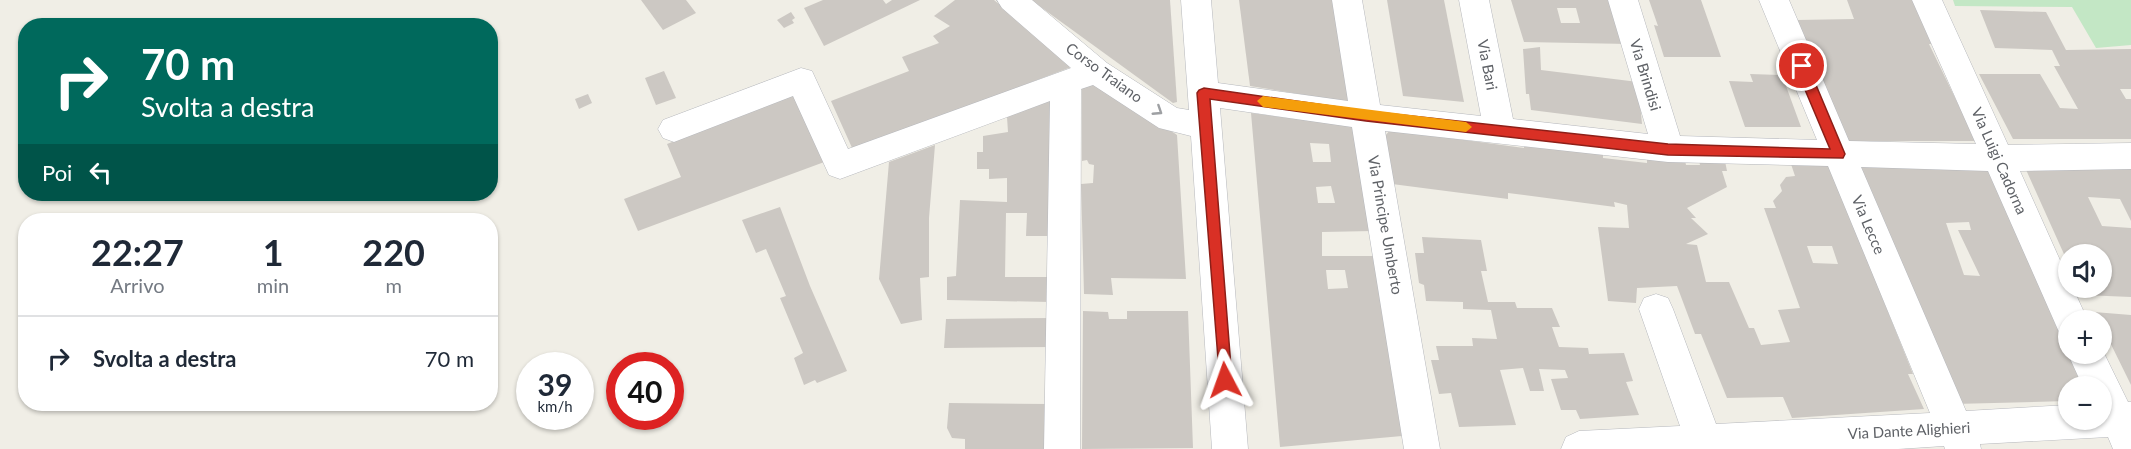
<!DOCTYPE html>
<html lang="it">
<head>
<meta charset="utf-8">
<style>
	body { margin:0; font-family:Lato,sans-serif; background:#f2f2f3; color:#1f2937; height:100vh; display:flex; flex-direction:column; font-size:22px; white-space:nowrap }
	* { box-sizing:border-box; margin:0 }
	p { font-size:20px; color:#747a83 }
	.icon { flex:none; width:33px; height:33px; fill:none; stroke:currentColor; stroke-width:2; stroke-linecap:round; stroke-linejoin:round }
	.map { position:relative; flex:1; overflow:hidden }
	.panel { position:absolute; left:18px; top:213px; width:480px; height:198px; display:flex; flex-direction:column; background:#fff; border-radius:24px; box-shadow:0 2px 4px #0004 }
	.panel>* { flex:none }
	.banner { position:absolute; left:18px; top:18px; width:480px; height:183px; border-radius:24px; box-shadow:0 2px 4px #0004; background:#00695c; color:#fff; overflow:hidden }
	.fabs { position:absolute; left:2058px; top:244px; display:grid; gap:12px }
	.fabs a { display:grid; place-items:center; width:54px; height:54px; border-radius:50%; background:#fff; box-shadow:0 2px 4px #0004; font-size:30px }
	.speed { position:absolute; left:516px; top:352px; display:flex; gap:12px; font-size:30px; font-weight:700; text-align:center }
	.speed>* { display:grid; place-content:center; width:78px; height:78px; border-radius:50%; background:#fff; box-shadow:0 2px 4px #0004; line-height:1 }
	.speed small { font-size:15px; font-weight:400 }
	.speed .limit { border:9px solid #d22; background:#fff; color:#111 }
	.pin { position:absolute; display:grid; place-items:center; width:51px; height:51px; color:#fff; margin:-26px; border:3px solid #fff; border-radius:50%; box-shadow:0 2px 6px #0007 }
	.me { position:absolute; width:66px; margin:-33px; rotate:356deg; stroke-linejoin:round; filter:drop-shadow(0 0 4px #0008) }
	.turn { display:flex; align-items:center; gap:21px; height:126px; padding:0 24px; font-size:27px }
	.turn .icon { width:78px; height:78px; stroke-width:2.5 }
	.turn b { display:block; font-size:42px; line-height:51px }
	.then { display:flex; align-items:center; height:57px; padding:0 24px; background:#0003; gap:12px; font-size:22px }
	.eta { display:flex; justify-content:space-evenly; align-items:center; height:102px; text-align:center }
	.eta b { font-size:36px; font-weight:700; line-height:42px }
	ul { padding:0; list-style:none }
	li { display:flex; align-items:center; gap:18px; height:84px; padding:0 24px; border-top:2px solid #e0e1e3 }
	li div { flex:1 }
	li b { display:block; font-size:22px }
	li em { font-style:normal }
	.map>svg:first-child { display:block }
	.green { fill:#c3e7c5 }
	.building { fill:#ccc8c3; fill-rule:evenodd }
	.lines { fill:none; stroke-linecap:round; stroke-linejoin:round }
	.minor-casing { stroke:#b6b8bd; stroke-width:1 }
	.minor { fill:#fff; fill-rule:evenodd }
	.oneway { stroke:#9ea0a3 }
	.route { fill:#d93025; stroke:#8d1f18; stroke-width:1.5 }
	.slow { fill:#f59e0b }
	.labels { text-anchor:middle; stroke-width:6; stroke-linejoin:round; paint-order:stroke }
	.street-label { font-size:15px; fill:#5e6166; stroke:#fff }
</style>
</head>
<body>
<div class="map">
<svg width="2131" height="449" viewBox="0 0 2131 449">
	<rect width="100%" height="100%" fill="#f0eee6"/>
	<path class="green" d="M1953,0H2131V45L2096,48L2072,7L1955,6Z"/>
	<g class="building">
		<path d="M641,0H686L696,13L663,30Z"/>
		<path d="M823,0H883L886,4L892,0H920L824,46L804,8Z"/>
		<path d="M955,0H994L1074,66L853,150L831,101L909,71L902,57L939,43L933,36L950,26L934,16Z"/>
		<path d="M1031,0H1170L1177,102L1173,103Z"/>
		<path d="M1239,0H1338L1354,103L1250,86Z"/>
		<path d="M1387,0H1444L1464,102L1403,96Z"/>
		<path d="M1511,0H1615L1629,44L1524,42ZM1557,8H1576L1580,23H1561Z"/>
		<path d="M1649,0H1701L1721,57H1664L1654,25L1658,26Z"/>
		<path d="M1847,0H1914L1933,44H1929L1976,141H1847L1797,20L1854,19Z"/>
		<path d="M1980,10L2046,12L2066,50L2131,49V89H2120L2126,99H2131V139H2013L1979,74H2040L2060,108L2078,109L2054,66H2060L2052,50L1995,48Z"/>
		<path d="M791,12L795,18L792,20L794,23L784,28L777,20Z"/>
		<path d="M1540,47L1541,70L1638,82L1642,124L1531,110L1529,94H1526L1523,49Z"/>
		<path d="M664,71L676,98L656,105L645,78Z"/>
		<path d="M1750,74L1782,75L1801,127H1745L1729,81L1753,82Z"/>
		<path d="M1098,82L1177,135L1186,279L1111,278L1113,295L1084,294L1081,184L1093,183L1094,165L1089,164L1087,160L1082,161V88Z"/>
		<path d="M588,94L592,103L579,109L575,99Z"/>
		<path d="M796,94L827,161L638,231L624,199L681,177L667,144Z"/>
		<path d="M1050,97L1051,236H1026L1027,213H1006L1005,277H1051L1050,302L947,300V277L956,276L960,200L1007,202V178L989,179V169H977V152H983V136L1008,132L1007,117Z"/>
		<path d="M1251,113L1358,127L1373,231L1322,232V256H1375L1402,436L1280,447ZM1310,143L1329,144L1331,162H1313ZM1331,186L1335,203H1318L1316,187ZM1326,270H1345L1348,288L1328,289Z"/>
		<path d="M1390,130L1524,148V144L1603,153V158L1647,163V159L1685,160L1686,165H1700L1699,160L1725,161L1727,171H1722L1727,187L1687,208L1696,218H1691L1708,234L1686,244L1697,245L1706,282H1729L1749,328H1754L1761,345L1790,342L1778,310L1800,308L1764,208H1776L1773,201L1782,191L1780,185L1786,177L1795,176L1791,164L1829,165L1913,374H1908L1924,409L1792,418L1783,397L1727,398L1701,334H1695L1677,286L1637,288L1636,303L1608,301L1598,227L1629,228L1627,205L1614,202L1615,207L1508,193V199L1392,184L1385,136ZM1807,246H1832L1838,264L1813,263Z"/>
		<path d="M935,145L929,218V277L920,278L922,320L901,324L879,279L889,162Z"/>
		<path d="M2023,163H2131V221L2120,199L2088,197L2102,226L2131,228V297L2083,295L2080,288H2102V255H2068V263Z"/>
		<path d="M1855,164L1987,165L2068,344V354H2073L2088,387H2068V401L1954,404ZM1969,222L1971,230H1958L1980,276L1964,275L1946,223Z"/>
		<path d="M780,207L810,286L847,371L817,383L815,380L804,385L794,358L803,353L780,298L786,296L766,249L756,253L742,220Z"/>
		<path d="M1422,237L1481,240L1487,271H1481L1488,302H1515L1517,308H1552L1560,327H1552L1559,347L1588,348L1589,354L1624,353L1633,381L1626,382L1639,415L1580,419L1576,410H1561L1551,379L1568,378L1565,370L1539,369L1544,391H1530L1523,368L1500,370L1516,425L1459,427L1451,393L1439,394L1431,360H1439L1436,346H1473L1472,338L1497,339L1491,310L1463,309V302L1426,301L1424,285L1419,283L1415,253H1424Z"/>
		<path d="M1083,311L1108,312L1109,319H1127V311H1188L1193,448L1082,449Z"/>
		<path d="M2094,312L2131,315V385L2102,326V321H2099Z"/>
		<path d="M1054,318V347L944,348L946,319Z"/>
		<path d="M949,403L1049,404L1048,449H965V439L952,438L947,428Z"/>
	</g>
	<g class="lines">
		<g class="minor-casing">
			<path id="minor" d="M997,0H1032L1107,63L1177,108L1189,110L1181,0H1211L1218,83L1348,101L1332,0H1362L1380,105L1481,116L1459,0H1489L1513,119L1648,134L1608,0H1638L1680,136L1817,140L1759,0H1789L1849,141L1976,144L1912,0H1942L2008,145L2131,143V169L2020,171L2068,278V288H2073L2088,321H2068V336L2059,332L1988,171L1861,167L1966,411L2068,405V420H2102V387H2083L2068,354H2102V349L2128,402H2131V449H2113L2108,437L1980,444L1981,449H1945L1944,446L1898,449H1561L1566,437L1579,431L1680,426L1639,309L1644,298L1656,294L1668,298L1673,309L1716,424L1930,413L1828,166L1668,162L1385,131L1440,449H1404L1352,127L1220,108L1248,449H1212L1191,136L1159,128L1093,85L1081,89L1080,449H1044L1050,101L840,179L829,175L793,96L674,142L663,138L658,129L663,120L801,68L812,71L848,149L1071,68L1002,8Z"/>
		</g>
		<use href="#minor" class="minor"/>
	</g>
	<defs><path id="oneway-chevron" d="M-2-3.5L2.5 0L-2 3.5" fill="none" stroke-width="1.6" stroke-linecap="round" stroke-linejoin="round" transform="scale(1.5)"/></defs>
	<use class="oneway" href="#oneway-chevron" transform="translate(1158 111) rotate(33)"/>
	<path class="route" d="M1802,61L1808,66L1845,154L1843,158L1668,155L1366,121L1210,99L1232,380L1230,384L1225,386L1220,384L1197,93L1199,90L1204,88L1366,111L1668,144L1830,149L1795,66Z"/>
	<path class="slow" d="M1263,96L1466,122L1472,127L1466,132L1263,107L1257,101Z"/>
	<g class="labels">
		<g class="street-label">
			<text transform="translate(1487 65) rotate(79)" y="5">Via Bari</text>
			<text transform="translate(1104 73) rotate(36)" y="5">Corso Traiano</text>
			<text transform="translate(1645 75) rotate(73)" y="5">Via Brindisi</text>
			<text transform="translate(1999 161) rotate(66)" y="5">Via Luigi Cadorna</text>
			<text transform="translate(1385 225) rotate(80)" y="5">Via Principe Umberto</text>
			<text transform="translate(1868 225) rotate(67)" y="5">Via Lecce</text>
			<text transform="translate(1909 431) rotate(-3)" y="5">Via Dante Alighieri</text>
		</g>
	</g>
</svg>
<div class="fabs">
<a><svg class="icon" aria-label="sound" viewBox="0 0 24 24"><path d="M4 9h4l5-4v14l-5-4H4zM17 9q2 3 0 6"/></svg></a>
<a>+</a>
<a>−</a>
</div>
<div class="speed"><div>39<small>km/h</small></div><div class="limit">40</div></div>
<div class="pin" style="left:1802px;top:66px;background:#d93025"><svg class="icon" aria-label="arrive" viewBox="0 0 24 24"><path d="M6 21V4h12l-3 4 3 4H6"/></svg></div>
<svg class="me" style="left:1225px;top:380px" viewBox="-20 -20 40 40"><path d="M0-17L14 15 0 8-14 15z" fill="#d93025" stroke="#fff" stroke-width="4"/></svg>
<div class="banner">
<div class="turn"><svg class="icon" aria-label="right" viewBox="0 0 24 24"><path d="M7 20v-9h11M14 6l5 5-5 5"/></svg><div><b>70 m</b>Svolta a destra</div></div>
<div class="then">Poi<svg class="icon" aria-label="left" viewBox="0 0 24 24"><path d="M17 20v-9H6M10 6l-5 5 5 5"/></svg></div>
</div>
<section class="panel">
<div class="eta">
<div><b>22:27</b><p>Arrivo</p></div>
<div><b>1</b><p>min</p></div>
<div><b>220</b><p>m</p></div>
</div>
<ul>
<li><svg class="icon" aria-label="right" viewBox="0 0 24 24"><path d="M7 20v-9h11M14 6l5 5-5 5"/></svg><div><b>Svolta a destra</b></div><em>70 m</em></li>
</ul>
</section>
</div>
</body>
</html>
